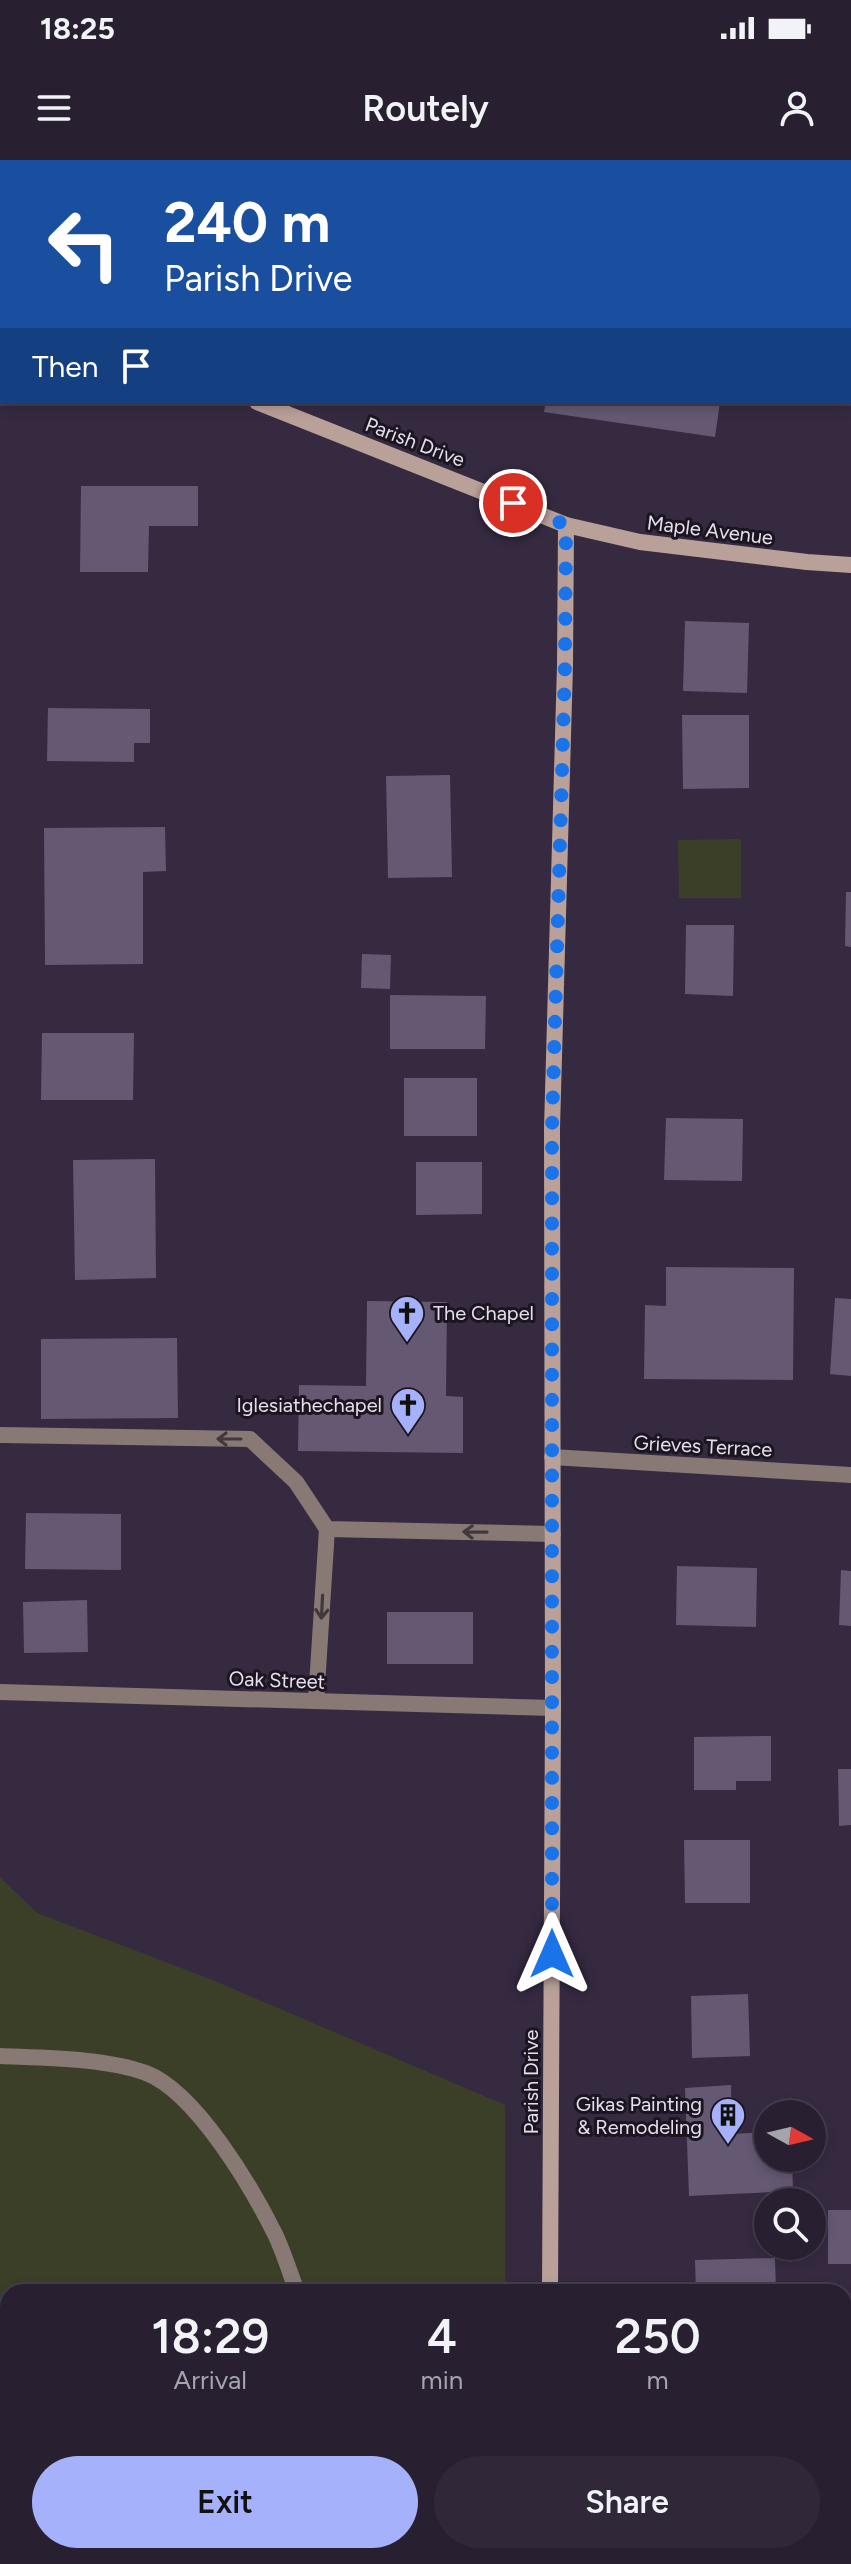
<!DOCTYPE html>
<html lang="en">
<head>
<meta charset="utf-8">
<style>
	body { margin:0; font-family:Figtree,sans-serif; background:#302839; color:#f1f3f6; height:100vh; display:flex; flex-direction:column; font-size:30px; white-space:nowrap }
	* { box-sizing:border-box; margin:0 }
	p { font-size:26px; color:#a5a3ab }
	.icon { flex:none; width:44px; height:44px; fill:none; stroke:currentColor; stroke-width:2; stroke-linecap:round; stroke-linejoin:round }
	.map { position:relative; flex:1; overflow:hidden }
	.panel { position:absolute; left:0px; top:2124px; width:852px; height:280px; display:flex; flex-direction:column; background:#282031; border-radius:24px 24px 0 0; box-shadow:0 4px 12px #0003,0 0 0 2px #443e4d }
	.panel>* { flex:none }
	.hud { position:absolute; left:0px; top:0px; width:852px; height:244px; box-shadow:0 4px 12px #0003,0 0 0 2px #443e4d; background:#1a4fa0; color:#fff; overflow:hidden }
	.needle { width:52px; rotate:98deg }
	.tools { position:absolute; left:754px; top:1940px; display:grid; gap:16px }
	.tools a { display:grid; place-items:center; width:72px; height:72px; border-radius:50%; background:#282031; box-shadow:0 4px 12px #0003,0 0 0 2px #443e4d; font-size:40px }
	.pin { position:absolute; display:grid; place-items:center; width:68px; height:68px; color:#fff; margin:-34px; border:4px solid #fff; border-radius:50%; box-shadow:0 2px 8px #0007 }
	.me { position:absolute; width:88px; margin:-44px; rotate:0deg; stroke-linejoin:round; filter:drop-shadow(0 0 6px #0008) }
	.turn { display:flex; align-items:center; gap:28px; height:168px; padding:0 32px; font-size:36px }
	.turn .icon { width:104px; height:104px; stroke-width:2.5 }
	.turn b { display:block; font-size:56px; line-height:68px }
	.then { display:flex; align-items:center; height:76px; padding:0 32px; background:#0003; gap:16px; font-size:30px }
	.eta { display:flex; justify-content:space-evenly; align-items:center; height:136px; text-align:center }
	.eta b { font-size:48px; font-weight:600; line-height:56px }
	.cta { display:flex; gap:16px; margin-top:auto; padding:16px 32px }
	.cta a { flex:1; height:92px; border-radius:48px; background:#a6b1fc; color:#111; font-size:32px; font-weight:600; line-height:92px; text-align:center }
	.cta a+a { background:#302839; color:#f1f3f6 }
	.status { display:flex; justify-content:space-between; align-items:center; height:56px; padding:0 40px; background:#282031; direction:ltr }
	.status svg { height:22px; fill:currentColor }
	header { display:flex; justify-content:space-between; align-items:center; height:104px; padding:0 32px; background:#282031; font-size:36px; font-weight:600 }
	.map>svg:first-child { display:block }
	.green { fill:#3b3f28 }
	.building { fill:#655873 }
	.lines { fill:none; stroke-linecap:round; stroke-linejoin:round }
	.lane { stroke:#887974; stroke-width:16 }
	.street { stroke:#887974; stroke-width:16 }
	.secondary { stroke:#b9a19a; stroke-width:16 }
	.oneway { stroke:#41383d }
	.route { stroke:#1a73e8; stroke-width:14; stroke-dasharray:0 25.2 }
	.labels { text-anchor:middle; stroke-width:6; stroke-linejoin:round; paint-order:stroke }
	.street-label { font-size:20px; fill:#e6deee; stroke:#1b1520 }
	.poi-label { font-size:20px; fill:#e6deee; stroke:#1b1520; text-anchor:end }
</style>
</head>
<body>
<div class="status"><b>18:25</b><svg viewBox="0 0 49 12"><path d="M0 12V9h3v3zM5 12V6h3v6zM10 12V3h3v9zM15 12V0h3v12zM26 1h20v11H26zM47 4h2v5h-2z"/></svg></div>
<header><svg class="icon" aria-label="menu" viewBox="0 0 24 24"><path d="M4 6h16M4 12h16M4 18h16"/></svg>Routely<svg class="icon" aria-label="person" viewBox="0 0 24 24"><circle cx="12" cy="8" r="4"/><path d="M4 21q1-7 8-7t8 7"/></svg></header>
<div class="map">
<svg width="851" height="2404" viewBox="0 0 851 2404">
	<rect width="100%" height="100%" fill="#362a41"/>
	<g class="green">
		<path d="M741,679V738H679L678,680Z"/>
		<path d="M0,1717L37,1753L210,1819L505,1945V2132H8V2396H505V2404H0Z"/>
	</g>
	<g class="building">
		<path d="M546,242H720L715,277L544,252Z"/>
		<path d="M81,326H198V366H149L148,412H80Z"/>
		<path d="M685,461L749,463L747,533L683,531Z"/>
		<path d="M48,548L150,549V583H134V602L47,601Z"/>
		<path d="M682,555H749V628L683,629Z"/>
		<path d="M450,615L452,717L388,718L386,616Z"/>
		<path d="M165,667L166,711L143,712V804L45,805L44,668Z"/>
		<path d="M846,732H851V787L845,786Z"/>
		<path d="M686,765H734L733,836L685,834Z"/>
		<path d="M362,794L391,795L390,829L361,828Z"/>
		<path d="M390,835L486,836L485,889H390Z"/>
		<path d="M42,873H134L133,940H41Z"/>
		<rect x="404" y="918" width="73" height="58"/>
		<path d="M666,958L743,959L742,1021L664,1020Z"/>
		<path d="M155,999L156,1118L75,1120L73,1000Z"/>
		<path d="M416,1002H482V1054L416,1055Z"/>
		<path d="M666,1107L794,1108L793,1220L644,1219L645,1145L666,1146Z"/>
		<path d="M835,1138L851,1139V1216L830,1214Z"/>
		<path d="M367,1141L447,1142L446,1236L463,1237V1293L298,1291L299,1225L366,1226Z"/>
		<path d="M177,1178L178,1258L41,1259V1179Z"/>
		<path d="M26,1353L121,1354V1410L25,1409Z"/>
		<path d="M677,1406L757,1408L756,1467L676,1465Z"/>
		<path d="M841,1410L851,1411V1466L839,1465Z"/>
		<path d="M87,1440L88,1492L24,1493L23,1442Z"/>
		<rect x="387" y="1452" width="86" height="52"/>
		<path d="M771,1576V1621H736V1630H694V1577Z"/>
		<path d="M838,1609H851V1665L839,1666Z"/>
		<path d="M684,1680H750V1743H685Z"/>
		<path d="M748,1834L750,1896L692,1898L691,1836Z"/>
		<path d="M731,1925L732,1974L768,1972V1998H792L793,2031L689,2036L685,1928Z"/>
		<rect x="828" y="2050" width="23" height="54"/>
		<path d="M775,2098L776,2132H696L695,2100Z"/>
		<rect x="707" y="2396" width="68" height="8"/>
	</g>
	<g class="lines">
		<g class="lane">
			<path d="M0,1275L250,1279L296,1322L327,1369L553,1374"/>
			<path d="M316,1541L327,1369"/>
			<path d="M0,1896C44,1898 105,1898 146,1913C196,1932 252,2028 275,2074C284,2093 290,2113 297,2132"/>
			<path d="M352,2396V2404"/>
		</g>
		<g class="street">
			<path d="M552,1297L851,1315"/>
			<path d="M0,1532L553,1548"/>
			<path d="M844,2231H851"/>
		</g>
		<g class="secondary">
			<path d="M0,140L2,141"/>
			<path d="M257,242L566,365L640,382L807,402L851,405"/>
			<path d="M550,2132L553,1548L552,968L565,505L566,365"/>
			<path d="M548,2404L549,2396"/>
		</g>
	</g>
	<defs><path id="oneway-shaft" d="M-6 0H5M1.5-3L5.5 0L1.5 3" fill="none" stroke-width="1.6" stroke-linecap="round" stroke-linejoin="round" transform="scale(2)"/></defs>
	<g class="oneway">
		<use href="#oneway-shaft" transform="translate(229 1279) rotate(-180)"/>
		<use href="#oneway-shaft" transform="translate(475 1372) rotate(-179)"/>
		<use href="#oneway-shaft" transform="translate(322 1447) rotate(93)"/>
	</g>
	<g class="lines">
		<path class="route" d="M513,343L566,365L565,505L552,968V1794"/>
	</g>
	<defs>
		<g id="church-pin" transform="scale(1.8)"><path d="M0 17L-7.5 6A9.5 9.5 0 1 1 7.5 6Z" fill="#a6b1fc" stroke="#1b1520"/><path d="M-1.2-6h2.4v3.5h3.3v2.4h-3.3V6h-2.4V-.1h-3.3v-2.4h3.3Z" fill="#111"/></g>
		<g id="building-pin" transform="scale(1.8)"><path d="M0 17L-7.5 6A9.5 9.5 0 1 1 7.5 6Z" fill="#a6b1fc" stroke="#1b1520"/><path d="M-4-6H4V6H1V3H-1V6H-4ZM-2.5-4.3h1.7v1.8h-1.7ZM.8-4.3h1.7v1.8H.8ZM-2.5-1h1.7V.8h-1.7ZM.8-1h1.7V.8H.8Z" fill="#111"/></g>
	</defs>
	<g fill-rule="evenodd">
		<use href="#church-pin" x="407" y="1153"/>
		<use href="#church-pin" x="408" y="1245"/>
		<use href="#building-pin" x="728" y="1955"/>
	</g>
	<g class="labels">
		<g class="street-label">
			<text transform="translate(415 282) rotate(21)" y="7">Parish Drive</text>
			<text transform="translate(710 370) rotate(7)" y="7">Maple Avenue</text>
			<text transform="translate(703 1286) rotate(3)" y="7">Grieves Terrace</text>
			<text transform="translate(277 1520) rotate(2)" y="7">Oak Street</text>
			<text transform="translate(531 1922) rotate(-90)" y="7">Parish Drive</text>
		</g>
		<g class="poi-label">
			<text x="433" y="1160" text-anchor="start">The Chapel</text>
			<text x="382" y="1252">Iglesiathechapel</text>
			<text x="702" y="1951">Gikas Painting<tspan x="702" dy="23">&amp; Remodeling</tspan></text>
		</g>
	</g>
</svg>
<div class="tools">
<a><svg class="needle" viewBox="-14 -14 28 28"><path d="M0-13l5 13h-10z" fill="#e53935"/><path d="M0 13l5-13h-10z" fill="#a5a3ab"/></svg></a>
<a><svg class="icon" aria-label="search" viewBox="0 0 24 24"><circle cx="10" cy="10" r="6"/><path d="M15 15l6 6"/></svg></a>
</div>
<div class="pin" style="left:513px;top:343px;background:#d93025"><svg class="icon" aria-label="arrive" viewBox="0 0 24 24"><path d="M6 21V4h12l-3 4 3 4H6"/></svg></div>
<svg class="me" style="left:552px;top:1794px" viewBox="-20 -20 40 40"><path d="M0-17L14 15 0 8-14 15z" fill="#1a73e8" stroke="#fff" stroke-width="4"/></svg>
<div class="hud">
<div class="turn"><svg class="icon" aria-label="left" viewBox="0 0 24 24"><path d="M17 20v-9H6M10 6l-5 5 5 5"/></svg><div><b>240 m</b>Parish Drive</div></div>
<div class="then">Then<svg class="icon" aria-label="arrive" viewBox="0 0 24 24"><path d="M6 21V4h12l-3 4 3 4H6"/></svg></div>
</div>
<section class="panel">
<div class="eta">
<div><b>18:29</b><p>Arrival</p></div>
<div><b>4</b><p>min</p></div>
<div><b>250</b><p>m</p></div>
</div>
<div class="cta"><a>Exit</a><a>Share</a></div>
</section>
</div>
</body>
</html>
